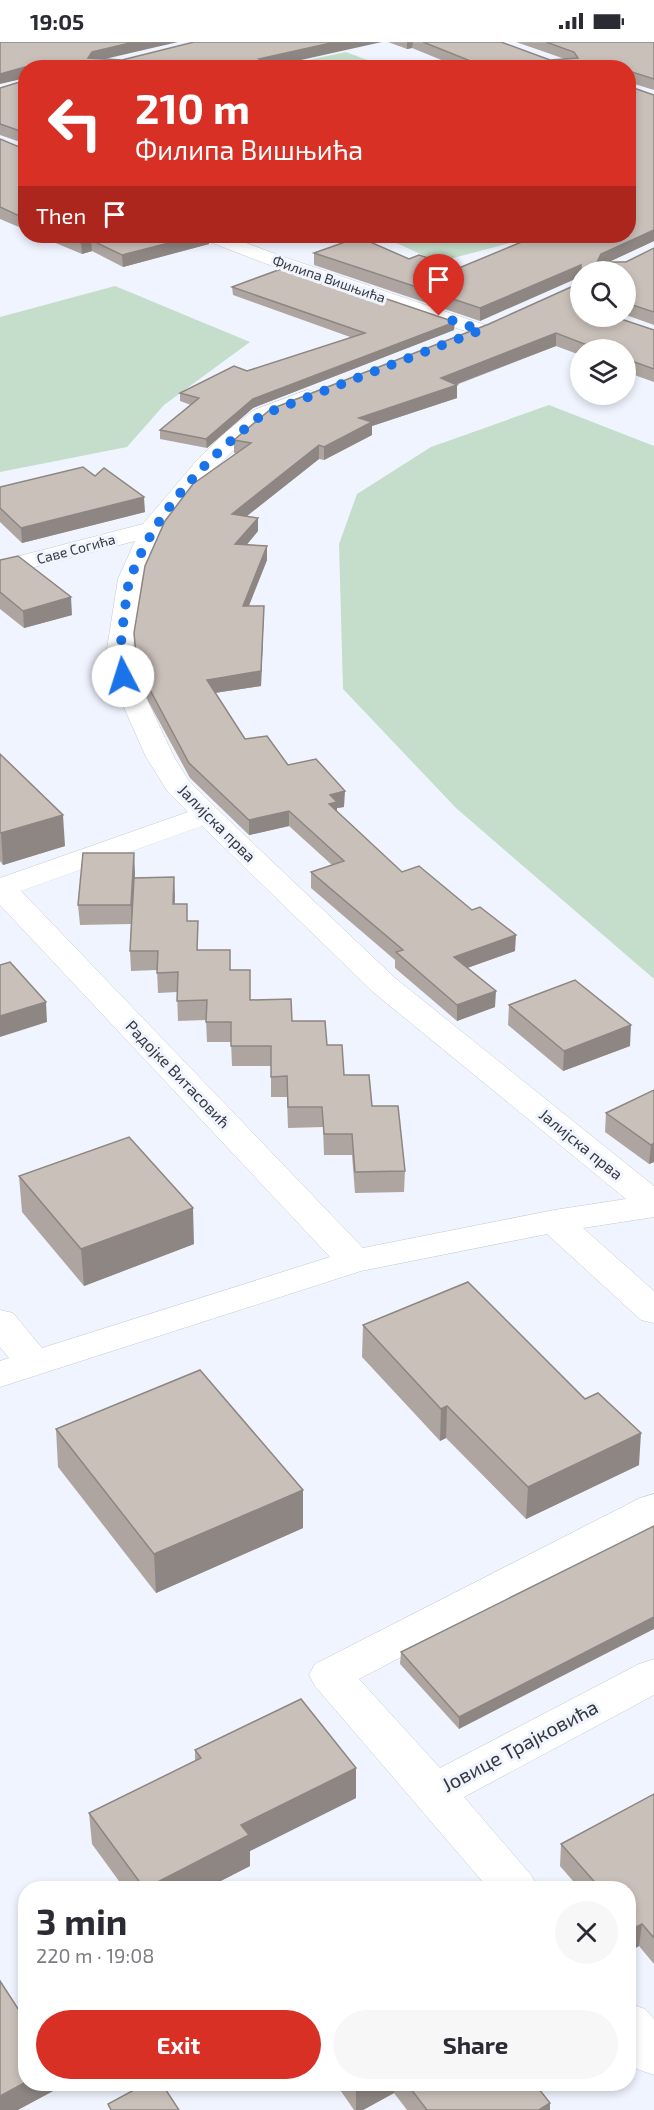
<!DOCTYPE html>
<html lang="en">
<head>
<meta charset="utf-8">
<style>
	body { margin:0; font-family:"Exo 2",sans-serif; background:#f7f7f7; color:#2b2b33; height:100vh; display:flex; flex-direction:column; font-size:22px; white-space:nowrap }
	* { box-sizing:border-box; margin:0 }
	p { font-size:20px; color:#7c7c81 }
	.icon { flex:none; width:33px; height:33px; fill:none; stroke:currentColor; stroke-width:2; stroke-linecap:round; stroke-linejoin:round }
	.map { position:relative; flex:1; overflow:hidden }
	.drawer { position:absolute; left:18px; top:1839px; width:618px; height:210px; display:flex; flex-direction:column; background:#fff; border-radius:24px; box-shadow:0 3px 9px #0003 }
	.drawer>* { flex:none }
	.top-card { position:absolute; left:18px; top:18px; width:618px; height:183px; border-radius:24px; box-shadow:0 3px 9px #0003; background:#d93025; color:#fff; overflow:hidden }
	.tools { position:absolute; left:570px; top:219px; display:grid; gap:12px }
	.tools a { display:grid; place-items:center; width:66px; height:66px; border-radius:50%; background:#fff; box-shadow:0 3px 9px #0003; font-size:30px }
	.pin { position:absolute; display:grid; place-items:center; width:51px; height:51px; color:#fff; margin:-62px -26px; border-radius:50% 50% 50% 0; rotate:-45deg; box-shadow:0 0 6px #0007 }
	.pin .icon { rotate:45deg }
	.me { position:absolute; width:66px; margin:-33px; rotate:355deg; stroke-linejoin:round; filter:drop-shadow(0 0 4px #0008) }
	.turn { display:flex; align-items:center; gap:21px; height:126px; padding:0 18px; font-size:27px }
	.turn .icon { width:78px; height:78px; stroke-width:2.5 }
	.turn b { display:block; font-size:42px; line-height:51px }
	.then { display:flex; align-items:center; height:57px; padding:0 18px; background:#0003; gap:12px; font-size:22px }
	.round { display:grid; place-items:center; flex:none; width:63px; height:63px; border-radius:32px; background:#f7f7f7 }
	.summary { display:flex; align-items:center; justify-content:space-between; height:102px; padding:0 18px }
	h1 { font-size:36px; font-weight:700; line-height:45px }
	.primary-button { display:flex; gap:12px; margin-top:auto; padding:12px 18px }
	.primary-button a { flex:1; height:69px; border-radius:36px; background:#d93025; color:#fff; font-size:24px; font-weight:700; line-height:69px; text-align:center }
	.primary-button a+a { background:#f7f7f7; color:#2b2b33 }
	.status { display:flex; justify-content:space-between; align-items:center; height:42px; padding:0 30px; background:#fff; direction:ltr }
	.status svg { height:16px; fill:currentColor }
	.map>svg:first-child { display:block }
	.green { fill:#c5decb }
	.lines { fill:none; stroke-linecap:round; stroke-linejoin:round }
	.street-casing { stroke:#c5c9d3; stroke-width:1 }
	.street { fill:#fff; fill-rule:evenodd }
	.wall { fill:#aea5a0 }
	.shaded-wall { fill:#8d8682 }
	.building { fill:#cac0ba; stroke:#8d8682; stroke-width:1.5 }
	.route { stroke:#1a73e8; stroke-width:10; stroke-dasharray:0 18 }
	.labels { text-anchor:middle; stroke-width:6; stroke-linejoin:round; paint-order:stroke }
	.far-street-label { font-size:14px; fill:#36383c; stroke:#f0f4fe }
	.street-label { font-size:16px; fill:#36383c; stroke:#f0f4fe }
	.near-street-label { font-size:20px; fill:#36383c; stroke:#f0f4fe }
</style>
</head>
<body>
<div class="status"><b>19:05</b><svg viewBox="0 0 49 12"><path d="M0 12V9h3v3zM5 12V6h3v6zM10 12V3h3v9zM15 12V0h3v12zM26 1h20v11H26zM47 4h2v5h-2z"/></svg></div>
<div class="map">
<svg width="654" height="2068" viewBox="0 0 654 2068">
	<rect width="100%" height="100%" fill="#f0f4fe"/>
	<g class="green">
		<path d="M346,10L386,25L271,26Z"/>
		<path d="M381,194H537L438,220Z"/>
		<path d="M115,244L250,300L164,363L127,405L0,430V275Z"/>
		<path d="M549,363L654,404V937L456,766L343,647L339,502L357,452L431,405Z"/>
	</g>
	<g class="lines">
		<g class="street-casing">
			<g id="street">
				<path d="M202,194H228L278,213L488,284L491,288L488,292L481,294L474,292L264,221L205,198Z"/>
				<path d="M307,348L315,350L318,355L315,360L270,378L243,399L214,427L163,489L142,537L132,613L136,634L174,715L189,739L217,767L395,936L654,1144V1175L583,1186L654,1249V1281L641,1278L547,1192L361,1229L0,1345V1319L9,1316L0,1305V1268L13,1271L42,1306L330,1215L0,863V836L188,770L168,750L146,715L110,634L106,613L118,537L135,499L0,534V519L143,482L198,417L227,389L254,368ZM202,784L373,950L626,1157L554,1168L363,1206L21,849Z"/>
				<path d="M654,1452V1483L359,1637L440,1726L639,1622L654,1617V1653L464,1755L531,1833L538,1846H488L315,1644L309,1633L315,1622L640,1456Z"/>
				<path d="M628,1961L645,1967L654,1977V2033L637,2027L628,2017Z"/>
			</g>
		</g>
		<use href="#street" class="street"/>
	</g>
	<g class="wall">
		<path d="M388,0H501L550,18L565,17L516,0H654V48L628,40V26H461L412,6L407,7Z"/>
		<path d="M26,38V102L0,93V46Z"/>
		<path d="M654,53V199L609,220H626L654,206V283L626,273V230H580L480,279L314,223V211L409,217L459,226L628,194Z"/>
		<path d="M0,97L24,107L26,106V188L0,177Z"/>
		<path d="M39,194H209V202L123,225L92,209L82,212Z"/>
		<path d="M232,245L454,288L253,366L207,406L160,397V388L191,363L180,359V351L353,296L233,253Z"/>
		<path d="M580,274L654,288V340L626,330V308H580V313L556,304L456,343H457V356L372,384V393L324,418L319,417L247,474L258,489L246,503L267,518L249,564H264L261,644L215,651L245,697L288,723L344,765L337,766V769L402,830L515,909L467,926L495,965L457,979L395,926V918L311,846V830L332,823L289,784L249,793L190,736L148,659L137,626L134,591L237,411H234V398L489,282Z"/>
		<path d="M0,445L145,470L22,501L0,480Z"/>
		<path d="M0,518L72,573L24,586L0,567Z"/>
		<path d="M0,712L65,804L3,823L0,819Z"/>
		<path d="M135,830V836L174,835V862L187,879L198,908L230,928L251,958L292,979L327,1003L344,1033L372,1064L405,1129L404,1150L355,1151L352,1113H324L323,1085L288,1086L287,1055H271V1024H232L231,1000H207L206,978L178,979L177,950L158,951L157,928L131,929L130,909L131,882L80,883L78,863Z"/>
		<path d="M509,963L630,1004L563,1029L508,983Z"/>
		<path d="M654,1048V1120L649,1122L605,1090L606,1071Z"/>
		<path d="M19,1134L194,1202L84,1244L22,1170Z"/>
		<path d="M363,1283L639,1423L526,1477L446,1396L440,1399L362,1315Z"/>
		<path d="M56,1387L303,1448V1486L156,1551L58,1425Z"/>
		<path d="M654,1484L459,1687L400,1622L401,1610Z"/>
		<path d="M195,1708L356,1756L250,1809V1824L207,1846H124L92,1802L89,1771L195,1719Z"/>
		<path d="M654,1752V1922L639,1904L632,1908L628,1904V1846H579L560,1824L561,1802Z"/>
		<path d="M336,2042H535L550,2068H407L394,2051L363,2068H354Z"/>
	</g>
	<g class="shaded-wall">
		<path d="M134,0H178L92,20L88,16L92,10Z"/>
		<path d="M335,0H382L265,26L259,17Z"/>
		<path d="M407,0H413L412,6L407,7Z"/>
		<path d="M25,25L26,36L0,42V32Z"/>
		<path d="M654,188V199L600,224L597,220L601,212Z"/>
		<path d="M196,194H209V202L123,225L122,213Z"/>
		<path d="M91,198L92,209L82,212L81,201Z"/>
		<path d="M581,223L580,235L480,279V266Z"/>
		<path d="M455,280L454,288L253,366L207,406L206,397L253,357Z"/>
		<path d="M556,291V304L441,348L457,343V356L372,384V393L324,418V405L359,376L441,336Z"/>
		<path d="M319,403V417L233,485L232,472Z"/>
		<path d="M144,455L145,470L22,501L21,486Z"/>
		<path d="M258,476V489L236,516L235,502Z"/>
		<path d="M267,504V518L243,578V564Z"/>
		<path d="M71,555L72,573L24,586L23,569Z"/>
		<path d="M264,564L261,644L207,652V638Z"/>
		<path d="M345,749L344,765L337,766V775L329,762L330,753Z"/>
		<path d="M289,769V784L249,793V778Z"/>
		<path d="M63,773L65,804L3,823L1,791Z"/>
		<path d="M134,811L135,830L132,882L131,863Z"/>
		<path d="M174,835L175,855L174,882L173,862Z"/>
		<path d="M516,893L515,909L453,931L454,915Z"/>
		<path d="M496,949L495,965L457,979V963Z"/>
		<path d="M46,960L47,980L0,995V974Z"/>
		<path d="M631,983L630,1004L563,1029L564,1009Z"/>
		<path d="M654,1101V1120L649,1122L651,1103Z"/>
		<path d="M193,1166L194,1202L84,1244L81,1207Z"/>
		<path d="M447,1364L446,1396L440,1399L441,1367Z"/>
		<path d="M641,1391L639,1423L526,1477L528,1445Z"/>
		<path d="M303,1448V1486L156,1551L154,1512Z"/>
		<path d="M654,1575V1587L459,1687V1675Z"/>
		<path d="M356,1726V1756L250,1809V1824L207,1846H146L241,1783Z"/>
		<path d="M642,1882L639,1904L632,1908L634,1886Z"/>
		<path d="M26,2040V2042H56L57,2047L18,2068H0V2054Z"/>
		<path d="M364,2042H395L394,2051L363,2068H356V2045Z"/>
		<path d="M550,2061V2068H539Z"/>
	</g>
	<g class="building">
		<path d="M0,0H134L92,10L88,16L122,18L194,0H335L259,17L280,26L25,25L0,32Z"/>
		<path d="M423,0H501L550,18L578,16L574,10L546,0H654V37L629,29L628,30V26H488Z"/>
		<path d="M26,38V91L0,82V46Z"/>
		<path d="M628,44L654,53V188L601,212L597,220H626L654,206V270L626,261V230H581V223L480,266L314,211L359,195L409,217L419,213L459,226L536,194H628Z"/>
		<path d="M0,97L24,107L26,106V177L0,165Z"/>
		<path d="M64,194H196L122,213L91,198L81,201Z"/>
		<path d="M289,224L455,280L253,357L206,397L160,388L199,356L180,351L234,324L247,329L365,291L232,245Z"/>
		<path d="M580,241V274H612L654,288V327L626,317V308H600L556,291L441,336L457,343L359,376L372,380L324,405L319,403L232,472L258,476L235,502L267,504L243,564H264L261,629L207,638L245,697L267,694L288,723L316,717L345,749L330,753L337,760L329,762L402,830L419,824L472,868L480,865L516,893L454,915L496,949L457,963L396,910L403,908L311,830L344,819L289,769L249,778L189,721L148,644L136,612L134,591L145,524L165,479L193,442L251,401L234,398L271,367L489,282Z"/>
		<path d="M83,425L95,434L104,426L144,455L21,486L0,466V445Z"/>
		<path d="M18,514L71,555L23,569L0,550V518Z"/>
		<path d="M0,712L63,773L1,791L0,790Z"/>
		<path d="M83,811H134L131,863H78Z"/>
		<path d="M174,835L173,862H187V879H198L197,908H230V928H250V958L291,957L292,979H325L327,1003H342L344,1033H369L372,1064H398L405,1129L355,1130L352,1092H324L322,1065H288L287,1034L271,1035V1004H231V980H206L207,958L177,959L178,930L157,931L158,909H130L134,836Z"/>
		<path d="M10,920L46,960L0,974V923Z"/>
		<path d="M575,938L631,983L564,1009L509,963Z"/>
		<path d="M654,1048V1101L651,1103L606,1071Z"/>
		<path d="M129,1095L193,1166L81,1207L19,1134Z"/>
		<path d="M468,1240L585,1357L598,1351L641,1391L528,1445L447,1364L441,1367L363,1283Z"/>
		<path d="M200,1328L303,1448L154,1512L56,1387Z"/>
		<path d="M654,1484V1575L459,1675L401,1610Z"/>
		<path d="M301,1657L356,1726L241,1783L249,1793L146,1846H144L89,1771L201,1716L195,1708Z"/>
		<path d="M654,1752V1896L642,1882L634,1886L628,1879V1846H600L561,1802Z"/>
		<path d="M0,1939L26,1979V2040L0,2054Z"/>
		<path d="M145,2042H162L179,2068H111L108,2062Z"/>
		<path d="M354,2042H364L356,2045Z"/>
		<path d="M407,2042H535L550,2061L539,2068H427Z"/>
	</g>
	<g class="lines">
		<path class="route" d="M123,634C119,614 121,596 124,575C126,562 126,547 131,535C155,469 208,415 262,373L481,288L439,274"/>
	</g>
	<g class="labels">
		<g class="far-street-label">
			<text transform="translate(329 237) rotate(19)" y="5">Филипа Вишњића</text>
			<text transform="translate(76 507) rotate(-15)" y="5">Саве Согића</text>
		</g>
		<g class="street-label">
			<text transform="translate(217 781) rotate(45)" y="6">Јалијска прва</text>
			<text transform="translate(178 1032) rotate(46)" y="6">Радојке Витасовић</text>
			<text transform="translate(581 1102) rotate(39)" y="6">Јалијска прва</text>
		</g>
		<g class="near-street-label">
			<text transform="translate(520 1704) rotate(-28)" y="7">Јовице Трајковића</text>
		</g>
	</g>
</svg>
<div class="tools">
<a><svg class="icon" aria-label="search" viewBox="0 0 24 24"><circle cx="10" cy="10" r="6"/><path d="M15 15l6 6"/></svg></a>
<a><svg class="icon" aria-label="layers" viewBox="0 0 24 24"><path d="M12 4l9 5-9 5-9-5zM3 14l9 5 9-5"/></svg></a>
</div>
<div class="pin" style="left:439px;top:274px;background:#d93025"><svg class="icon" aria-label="arrive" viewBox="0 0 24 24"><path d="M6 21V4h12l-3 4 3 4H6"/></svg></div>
<svg class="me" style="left:123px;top:634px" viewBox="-20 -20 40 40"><circle r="19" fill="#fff"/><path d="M0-13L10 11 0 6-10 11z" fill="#1a73e8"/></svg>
<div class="top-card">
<div class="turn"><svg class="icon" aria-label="left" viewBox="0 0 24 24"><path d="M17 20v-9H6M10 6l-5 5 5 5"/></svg><div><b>210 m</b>Филипа Вишњића</div></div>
<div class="then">Then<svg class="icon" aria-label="arrive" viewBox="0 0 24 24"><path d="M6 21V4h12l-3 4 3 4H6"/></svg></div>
</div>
<section class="drawer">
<div class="summary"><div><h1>3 min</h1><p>220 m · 19:08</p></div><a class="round"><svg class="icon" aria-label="close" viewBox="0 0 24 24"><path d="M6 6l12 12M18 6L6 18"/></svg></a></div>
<div class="primary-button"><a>Exit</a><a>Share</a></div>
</section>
</div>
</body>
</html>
